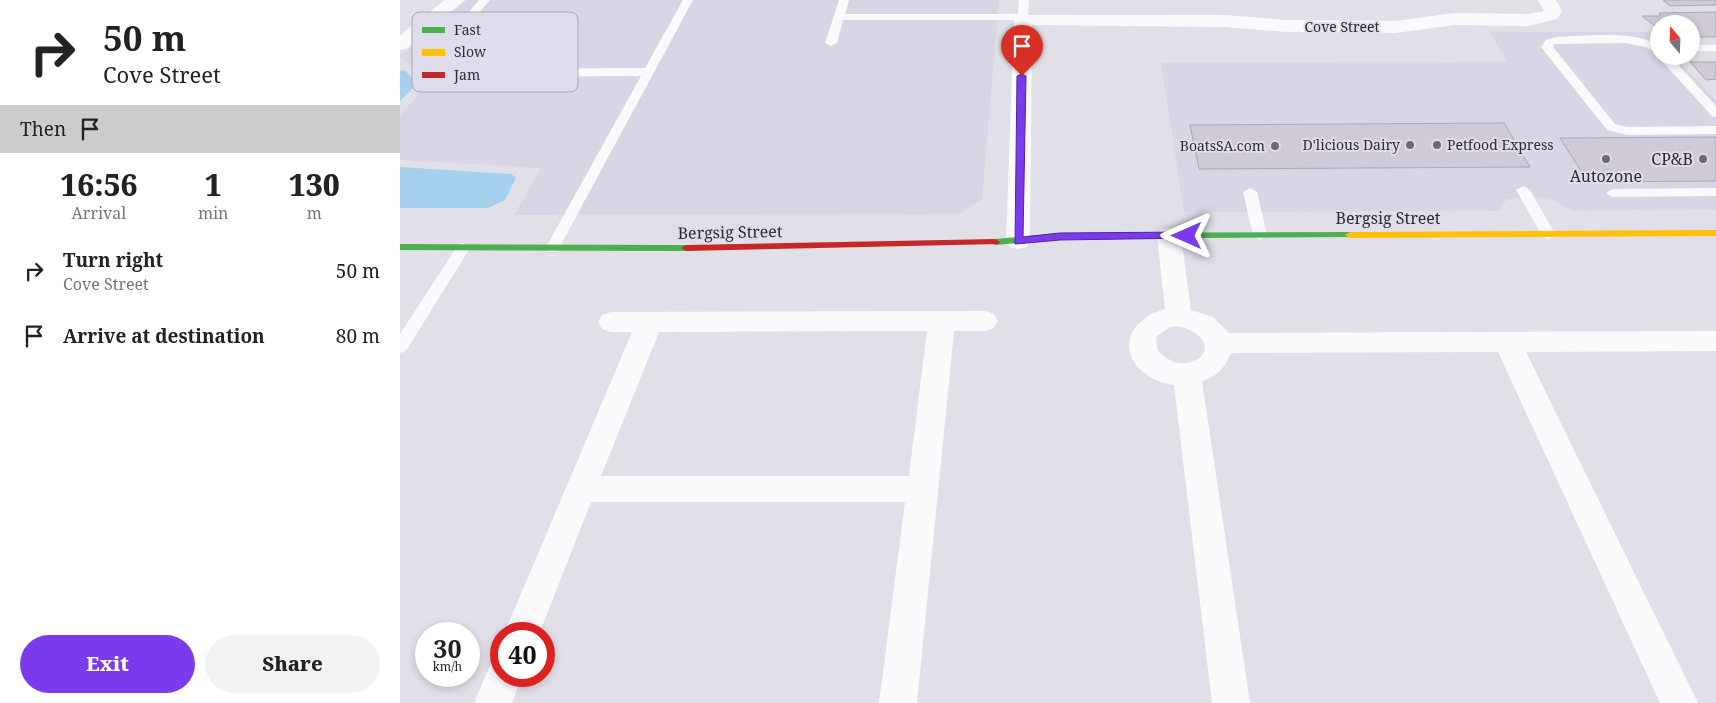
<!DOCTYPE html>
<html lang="en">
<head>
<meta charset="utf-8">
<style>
	body { margin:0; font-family:"Noto Serif",serif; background:#f2f2f2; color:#222; height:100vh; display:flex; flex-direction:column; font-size:19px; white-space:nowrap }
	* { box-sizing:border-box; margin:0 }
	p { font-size:16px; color:#767676 }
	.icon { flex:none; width:28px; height:28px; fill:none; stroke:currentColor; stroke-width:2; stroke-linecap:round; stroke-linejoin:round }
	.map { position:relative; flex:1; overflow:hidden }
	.drawer { display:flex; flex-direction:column; background:#fff; width:400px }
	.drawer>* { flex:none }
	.guide { background:#fff; color:#222; overflow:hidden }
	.needle { width:32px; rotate:341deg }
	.controls { position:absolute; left:1250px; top:15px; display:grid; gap:10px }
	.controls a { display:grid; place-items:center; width:50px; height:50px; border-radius:50%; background:#fff; box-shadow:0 2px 8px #0003; font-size:25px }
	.speed { position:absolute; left:15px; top:622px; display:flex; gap:10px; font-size:25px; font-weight:700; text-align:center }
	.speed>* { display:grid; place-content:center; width:65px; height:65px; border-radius:50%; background:#fff; box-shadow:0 2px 8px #0003; line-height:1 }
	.speed small { font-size:12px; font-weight:400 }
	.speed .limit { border:8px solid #d22; background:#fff; color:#111 }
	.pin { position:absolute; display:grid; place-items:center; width:42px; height:42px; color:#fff; margin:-51px -21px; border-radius:50% 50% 50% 0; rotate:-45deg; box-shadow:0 0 5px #0007 }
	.pin .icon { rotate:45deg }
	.me { position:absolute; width:55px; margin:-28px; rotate:270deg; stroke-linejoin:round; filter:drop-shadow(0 0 4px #0008) }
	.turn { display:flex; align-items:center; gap:18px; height:105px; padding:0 20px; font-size:22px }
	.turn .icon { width:65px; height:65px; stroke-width:2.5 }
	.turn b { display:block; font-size:35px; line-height:42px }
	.then { display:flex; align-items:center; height:48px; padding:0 20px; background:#0003; gap:10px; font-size:19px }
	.eta { display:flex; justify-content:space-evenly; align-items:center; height:85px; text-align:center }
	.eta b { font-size:30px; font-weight:800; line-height:35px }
	.button { display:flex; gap:10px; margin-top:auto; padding:10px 20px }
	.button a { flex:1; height:58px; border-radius:30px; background:#7c3aed; color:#fff; font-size:20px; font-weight:800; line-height:58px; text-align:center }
	.button a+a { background:#f2f2f2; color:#222 }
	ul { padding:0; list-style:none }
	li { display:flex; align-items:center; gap:15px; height:65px; padding:0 20px }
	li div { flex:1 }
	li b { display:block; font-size:19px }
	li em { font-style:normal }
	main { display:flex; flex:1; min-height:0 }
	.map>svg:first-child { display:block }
	.built { fill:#d8d5e4 }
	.water { fill:#a5d1ef }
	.building { fill:#d0c9d8; stroke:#aba9af }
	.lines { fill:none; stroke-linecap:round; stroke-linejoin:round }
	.lane { fill:#fafafc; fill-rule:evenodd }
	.street { fill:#fafafc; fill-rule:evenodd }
	.fast { fill:#4caf50; fill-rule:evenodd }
	.slow { fill:#ffc107; fill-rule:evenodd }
	.jam { fill:#c62828; fill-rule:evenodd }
	.route { fill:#7c3aed; stroke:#51269a }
	.poi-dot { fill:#6c6a71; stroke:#dfdceb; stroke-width:2 }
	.labels { text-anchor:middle; stroke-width:4; stroke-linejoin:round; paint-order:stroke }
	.far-street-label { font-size:14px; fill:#2d2b31; stroke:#dfdceb }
	.far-poi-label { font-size:14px; fill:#2d2b31; stroke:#dfdceb; text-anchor:end }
	.poi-label { font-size:16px; fill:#2d2b31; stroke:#dfdceb; text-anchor:end }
	.street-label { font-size:16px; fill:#2d2b31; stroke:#dfdceb }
	.key { fill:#dfdceb; stroke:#aaa7b3; stroke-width:1 }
	.key-label { font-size:14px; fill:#2d2b31 }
</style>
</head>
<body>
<main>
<section class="drawer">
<div class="guide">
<div class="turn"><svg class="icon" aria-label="right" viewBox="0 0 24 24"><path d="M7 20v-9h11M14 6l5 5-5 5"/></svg><div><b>50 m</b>Cove Street</div></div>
<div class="then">Then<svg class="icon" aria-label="arrive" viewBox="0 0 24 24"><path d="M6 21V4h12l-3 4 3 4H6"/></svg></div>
</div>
<div class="eta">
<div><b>16:56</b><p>Arrival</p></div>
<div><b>1</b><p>min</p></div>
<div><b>130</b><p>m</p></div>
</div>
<ul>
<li><svg class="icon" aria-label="right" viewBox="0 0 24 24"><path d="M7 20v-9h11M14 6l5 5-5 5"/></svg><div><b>Turn right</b><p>Cove Street</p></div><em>50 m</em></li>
<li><svg class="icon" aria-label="arrive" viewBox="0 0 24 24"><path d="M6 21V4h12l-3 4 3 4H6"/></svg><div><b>Arrive at destination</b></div><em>80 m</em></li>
</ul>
<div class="button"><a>Exit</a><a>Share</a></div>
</section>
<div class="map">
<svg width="1316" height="703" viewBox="0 0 1316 703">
	<rect width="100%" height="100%" fill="#e1e0e8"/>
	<g class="built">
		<path d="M67,0H599L582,199L559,214L114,215L141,168L0,160V116L28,83L0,56Z"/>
		<path d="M1089,32H1251L1259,40V56H1274L1316,101V209L1173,211L1149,198L1107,199L1098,211L784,212L761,63L1108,62Z"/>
	</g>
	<g class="water">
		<path d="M5,70L14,81L15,86L0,101V71Z"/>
		<path d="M0,167L112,174L116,178L105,200L88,208H0Z"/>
	</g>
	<g class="building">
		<path d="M1263,0H1316V5L1270,6Z"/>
		<path d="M1316,12V37H1291V24H1259V29L1242,16H1261L1259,13Z"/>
		<path d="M1290,62H1316V79L1306,80Z"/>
		<path d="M1104,123L1130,167L799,169L790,125Z"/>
		<path d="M1316,137V181L1188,182L1160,138Z"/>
	</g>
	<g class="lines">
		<g class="lane">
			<path d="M79,0H90L44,55L41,62L47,69L245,68L283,0H293L157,252H147L145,249L241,76L51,77L39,73L29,63L33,54Z"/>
			<path d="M439,0H449L445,14H618L619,0H629L628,19L623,22L618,20H443L437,43L431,46L425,43Z"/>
			<path d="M1195,35C1216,35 1241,34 1259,46V56H1270L1316,106V117L1312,116L1259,58L1258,54L1246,47L1225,43L1154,44L1153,47L1215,124L1227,127L1316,126V134L1227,135L1207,130L1141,47L1146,40L1156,37Z"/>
			<path d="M1316,45V51H1298L1292,48L1298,45Z"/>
			<path d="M1123,186L1130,190L1155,234L1153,237L1148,239L1143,237L1116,190Z"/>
			<path d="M850,188L857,192L867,235L860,240L853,235L843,192Z"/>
			<path d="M1316,188V196L1213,197L1206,193L1213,189Z"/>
			<path d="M63,243L70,248L6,351L0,353V334L58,245Z"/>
		</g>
		<g class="street">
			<path d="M45,0H65L7,48L0,50V35Z"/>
			<path d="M1138,0H1156L1162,11L1157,19L1128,26L1055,25L995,33L887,32L824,27L632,25L630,241L627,247L618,249L609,247L606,241L614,19L616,15H824L887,20L995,21L1055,13L1128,14L1144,11Z"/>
			<path d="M769,228L778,230L781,236L791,310L813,317L829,333L1316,331V351L1126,352L1298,703H1260L1098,352L831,353C825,368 817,376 802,381L850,703H812L774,385C725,379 708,326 765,309L757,236L760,230ZM779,326C836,343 785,385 757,349L756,337L770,327Z"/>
			<path d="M585,311L594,314L598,321L594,328L585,331H554L517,703H479L505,502H191L139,634H104L232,332H211L202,329L198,322L202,315L211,312ZM527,331L509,476H201L259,332Z"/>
			<path d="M101,659V676H122L112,703H74L91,663Z"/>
		</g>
		<g class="fast">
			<path d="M950,232L954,233L955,235L954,237L660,239L595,245L590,242L595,239L660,233Z"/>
			<path d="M0,244L286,245L291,248L286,251L0,250Z"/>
		</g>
		<path class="slow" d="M1316,230V236L950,238L945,235L950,232Z"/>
		<path class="jam" d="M595,239L600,242L599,244L286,251L281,248L286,245Z"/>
	</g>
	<path class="route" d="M622,74L626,76L623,237L660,233L787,232L791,233V238L660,240L615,244L617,76Z"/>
	<g class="poi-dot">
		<circle cx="1010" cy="145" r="5"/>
		<circle cx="1037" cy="145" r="5"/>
		<circle cx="875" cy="146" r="5"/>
		<circle cx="1206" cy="159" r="5"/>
		<circle cx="1303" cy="159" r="5"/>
	</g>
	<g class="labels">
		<g class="far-street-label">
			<text x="942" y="32">Cove Street</text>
		</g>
		<g class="far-poi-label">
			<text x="1000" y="150">D'licious Dairy</text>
			<text x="1047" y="150" text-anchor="start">Petfood Express</text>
			<text x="865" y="151">BoatsSA.com</text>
		</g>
		<g class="poi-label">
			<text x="1293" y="165">CP&amp;B</text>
			<text x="1206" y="182" text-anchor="middle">Autozone</text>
		</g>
		<g class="street-label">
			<text x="988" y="224">Bergsig Street</text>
			<text transform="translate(330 232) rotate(-1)" y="6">Bergsig Street</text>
		</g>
	</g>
	<rect x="12" y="12" width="166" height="80" rx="8" class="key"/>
	<rect x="22" y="27" width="23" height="6" fill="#4caf50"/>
	<rect x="22" y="49" width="23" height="7" fill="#ffc107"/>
	<rect x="22" y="72" width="23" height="6" fill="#c62828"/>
	<g class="key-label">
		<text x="54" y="35">Fast</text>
		<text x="54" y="57">Slow</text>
		<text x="54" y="80">Jam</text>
	</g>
</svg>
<div class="controls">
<a><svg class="needle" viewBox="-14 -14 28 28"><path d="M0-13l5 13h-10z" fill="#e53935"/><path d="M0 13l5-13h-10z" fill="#767676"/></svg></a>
</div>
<div class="speed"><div>30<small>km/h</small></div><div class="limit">40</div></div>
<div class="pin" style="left:622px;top:76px;background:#d93025"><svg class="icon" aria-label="arrive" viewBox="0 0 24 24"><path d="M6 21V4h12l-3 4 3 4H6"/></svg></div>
<svg class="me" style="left:787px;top:236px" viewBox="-20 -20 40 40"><path d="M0-17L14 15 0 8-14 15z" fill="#7c3aed" stroke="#fff" stroke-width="4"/></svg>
</div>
</main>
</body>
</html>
